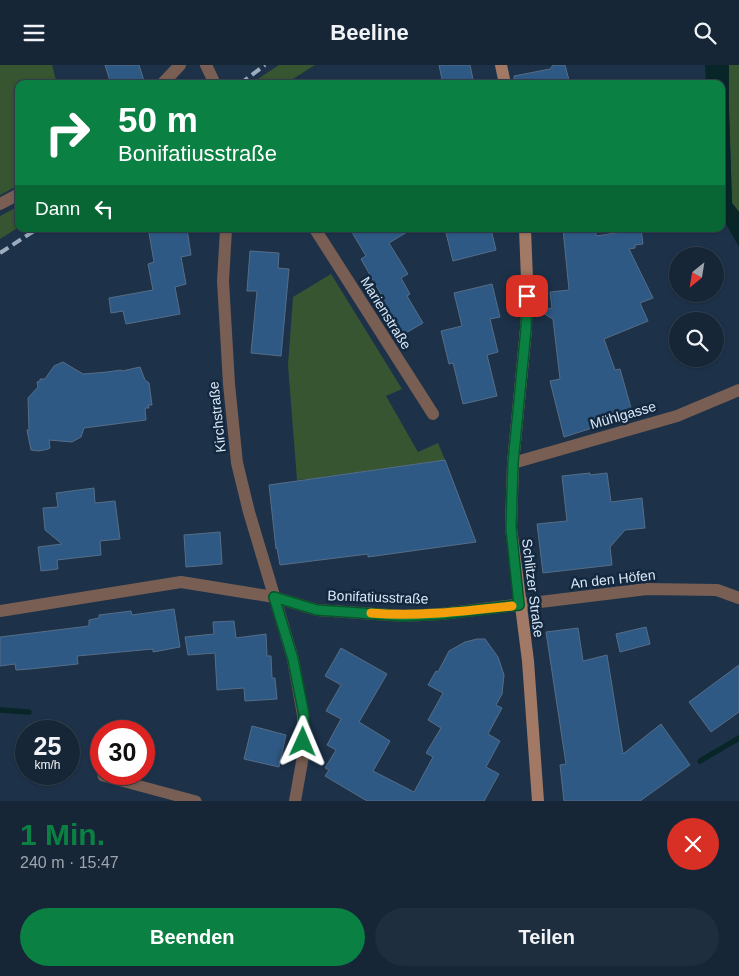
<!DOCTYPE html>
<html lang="de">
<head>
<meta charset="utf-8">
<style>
	body { margin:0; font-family:Arial,sans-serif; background:#1f2e3f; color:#f1f3f6; height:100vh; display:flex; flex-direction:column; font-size:19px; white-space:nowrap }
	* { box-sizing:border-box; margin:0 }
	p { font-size:16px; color:#9ea5ad }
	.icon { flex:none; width:28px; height:28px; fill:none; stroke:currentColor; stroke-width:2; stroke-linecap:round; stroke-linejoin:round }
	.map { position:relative; height:736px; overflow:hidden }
	.drawer { display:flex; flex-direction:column; background:#162637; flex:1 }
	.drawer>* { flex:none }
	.top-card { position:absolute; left:15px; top:15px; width:710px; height:152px; border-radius:10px; box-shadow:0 1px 4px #0004,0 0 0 1px #354352; background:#0b8043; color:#fff; overflow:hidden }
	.needle { width:32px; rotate:210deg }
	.controls { position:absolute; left:669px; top:182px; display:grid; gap:10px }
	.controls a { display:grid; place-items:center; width:55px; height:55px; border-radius:50%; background:#162637; box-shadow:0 1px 4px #0004,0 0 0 1px #354352; font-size:25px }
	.speed { position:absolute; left:15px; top:655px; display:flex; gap:10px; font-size:25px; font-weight:700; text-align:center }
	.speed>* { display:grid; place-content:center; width:65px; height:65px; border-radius:50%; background:#162637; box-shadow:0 1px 4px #0004,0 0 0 1px #354352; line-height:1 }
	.speed small { font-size:12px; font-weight:400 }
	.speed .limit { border:8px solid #d22; background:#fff; color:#111 }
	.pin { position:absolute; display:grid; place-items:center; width:42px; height:42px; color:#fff; margin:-21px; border-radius:10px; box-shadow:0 2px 8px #0006 }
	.me { position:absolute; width:55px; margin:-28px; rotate:1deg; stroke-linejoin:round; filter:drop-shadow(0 0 4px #0008) }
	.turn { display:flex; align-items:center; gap:18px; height:105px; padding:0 20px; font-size:22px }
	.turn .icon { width:65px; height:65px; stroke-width:2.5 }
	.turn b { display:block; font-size:35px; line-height:42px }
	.then { display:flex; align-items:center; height:48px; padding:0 20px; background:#0003; gap:10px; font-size:19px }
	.round { display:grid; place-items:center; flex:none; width:52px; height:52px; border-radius:26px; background:#1f2e3f }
	.summary { display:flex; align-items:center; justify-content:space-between; height:85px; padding:0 20px }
	h1 { font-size:30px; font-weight:700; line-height:38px; color:#0b8043 }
	.action { display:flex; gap:10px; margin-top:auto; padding:10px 20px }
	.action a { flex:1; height:58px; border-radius:30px; background:#0b8043; color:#fff; font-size:20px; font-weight:700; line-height:58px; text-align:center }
	.action a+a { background:#1f2e3f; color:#f1f3f6 }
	header { display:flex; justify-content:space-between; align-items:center; height:65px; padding:0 20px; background:#162637; font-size:22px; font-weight:700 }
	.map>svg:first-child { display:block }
	.green { fill:#375530 }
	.water { fill:#082528 }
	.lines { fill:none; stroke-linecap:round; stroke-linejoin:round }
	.stream { stroke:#082528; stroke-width:5.5 }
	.building { fill:#2f5985; stroke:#556d87 }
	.lane { stroke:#795f53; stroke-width:11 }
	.street { stroke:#795f53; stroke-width:12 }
	.secondary { stroke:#a17964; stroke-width:12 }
	.rail { stroke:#9dadbf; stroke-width:4; stroke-dasharray:10 5; stroke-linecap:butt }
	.route-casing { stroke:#07532c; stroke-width:12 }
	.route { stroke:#0b8043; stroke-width:9 }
	.slow { stroke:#f59e0b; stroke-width:9 }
	.labels { text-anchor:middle; stroke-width:5; stroke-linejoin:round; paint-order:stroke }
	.street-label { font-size:14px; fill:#d9e7f6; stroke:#13283e }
</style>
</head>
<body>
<header><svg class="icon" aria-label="menu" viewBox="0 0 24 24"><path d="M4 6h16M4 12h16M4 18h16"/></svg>Beeline<svg class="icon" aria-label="search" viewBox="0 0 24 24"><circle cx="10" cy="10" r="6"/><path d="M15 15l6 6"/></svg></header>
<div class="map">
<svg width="739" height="736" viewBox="0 0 739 736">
	<rect width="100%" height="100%" fill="#1d3249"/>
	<g class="green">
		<path d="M0,0H52L57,19H19V120L0,130Z"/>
		<path d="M279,0H315L285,19H250Z"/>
		<path d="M729,0H739V147L732,138L729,45Z"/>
		<path d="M19,141V162L0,174V151Z"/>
		<path d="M331,209L402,324L386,331L418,387L438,378L445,395L324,412L312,456L307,414L297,415L288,300L293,232Z"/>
	</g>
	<path class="water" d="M705,0H729V45L732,138L739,147V182L721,150V19H706Z"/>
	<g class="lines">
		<g class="stream">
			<path d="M0,645L29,647"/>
			<path d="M700,696L739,673"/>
		</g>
	</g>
	<g class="building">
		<path d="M105,0H139L145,19H111Z"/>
		<path d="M439,0H470L474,19H443Z"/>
		<path d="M553,0H565L570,19H514V11L550,4Z"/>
		<path d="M153,164H187L191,190L181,192L186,219L175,222L180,249L126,259L123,246L111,248L109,233L153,225L148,199L154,197L149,168L153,167Z"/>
		<path d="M350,164H412L389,178L408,209L401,213L410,229L407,231L423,258L399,272L376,235L382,231L361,194L366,191Z"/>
		<path d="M445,164H491L496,185L453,196Z"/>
		<path d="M563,164H596V171L641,164L643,179L635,180V183L629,184L653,233L640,238L648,256L604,274L615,305L620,304L633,350L564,372L550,316L560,314L553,254L538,245L552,243L550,227L569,225Z"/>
		<path d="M250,186L279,188L278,203L289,204L281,291L251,288L257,226H247Z"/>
		<path d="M492,219L500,252L490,254L498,287L487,290L497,331L463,339L453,298L449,299L441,266L462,261L454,228Z"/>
		<path d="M63,297L83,309L107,307L121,305L122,306L140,302L145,315L149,318L152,340H148L149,343H145L146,355L84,363L81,372L72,377L49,375L50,383L48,384L39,386L31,385L27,365H29L28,333L38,322L37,317L40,316V314H45L54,301Z"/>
		<path d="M445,395L476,477L368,492V489L280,500L277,483L276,484L269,420Z"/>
		<path d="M590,408V410L607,408L611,437L642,433L645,463L625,465L610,482L612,500L543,508L537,459L567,456L562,411Z"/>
		<path d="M94,423L95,438L115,436L120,474L100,476L101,490L57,495L58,504L41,506L38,482L62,479L45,465L43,443L58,442L56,428Z"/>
		<path d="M220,467L222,499L186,502L184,470Z"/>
		<path d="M174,544L180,582L153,587V584L77,591L78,599L30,604L16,605L15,599L0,601V572L89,561V555L99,553V550L131,546L132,550Z"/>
		<path d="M234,556L236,573L266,569L267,591H271L272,613H275L277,634L245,636L244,623L217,625L215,588L188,590L185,572L214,569L213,557Z"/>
		<path d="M646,562L650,579L620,587L616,569Z"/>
		<path d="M578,563L583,596L607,590L623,689L661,659L690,700L640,736H564L560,700L566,699L546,567Z"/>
		<path d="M477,574H485L498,592L504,610L502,629L496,640L502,643L488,669L500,676L486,702L499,709L484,736H367L325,711L329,705L325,703L336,685L327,680L341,654L326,646L341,620L325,611L341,583L387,609L359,657L390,676L373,706L414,727L433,692L426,688L441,663L428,655L443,628L428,620L436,606L438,607L449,586L465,577Z"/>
		<path d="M739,600V647L711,667L689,637Z"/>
		<path d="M252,661L286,670L279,702L244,694Z"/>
	</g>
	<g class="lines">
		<path class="lane" d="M103,711L196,736"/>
		<g class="street">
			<path d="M206,0L215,19"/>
			<path d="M162,19L180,0"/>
			<path d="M0,139L19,129"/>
			<path d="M226,164L223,216L229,319L237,398L249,447L293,594L303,650V691L295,736"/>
			<path d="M315,164L433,349"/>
			<path d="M513,398L677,351L739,325"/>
			<path d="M0,546L181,517L274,532L317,545L404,551L441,549L647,524L717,525L739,533"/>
		</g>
		<g class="secondary">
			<path d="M501,0L505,19"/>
			<path d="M525,164L527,214L526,264L513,398L511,463L528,596L538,736"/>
		</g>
		<g class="rail">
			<path d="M240,19L265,0"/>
			<path d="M0,188L37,164"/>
		</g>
	</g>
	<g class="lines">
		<g class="route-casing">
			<path id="route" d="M303,677L304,650L293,594L274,532L317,545L404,551L441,549L519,540L511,463L513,398L526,264L527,231"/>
		</g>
		<use href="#route" class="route"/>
		<path class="slow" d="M371,548C418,552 464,546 512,541"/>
	</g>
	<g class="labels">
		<g class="street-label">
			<text transform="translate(386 248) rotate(58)" y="5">Marienstraße</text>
			<text transform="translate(623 350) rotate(-16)" y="5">Mühlgasse</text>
			<text transform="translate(217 352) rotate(-96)" y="5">Kirchstraße</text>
			<text transform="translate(613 514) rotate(-6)" y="5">An den Höfen</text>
			<text transform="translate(533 523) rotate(83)" y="5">Schlitzer Straße</text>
			<text transform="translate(378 532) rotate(2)" y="5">Bonifatiusstraße</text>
		</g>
	</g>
</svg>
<div class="controls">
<a><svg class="needle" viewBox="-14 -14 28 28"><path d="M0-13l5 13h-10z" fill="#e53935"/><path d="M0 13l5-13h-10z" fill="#9ea5ad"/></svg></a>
<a><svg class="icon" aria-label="search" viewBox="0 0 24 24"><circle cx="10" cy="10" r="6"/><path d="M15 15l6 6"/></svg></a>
</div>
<div class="speed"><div>25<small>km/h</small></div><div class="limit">30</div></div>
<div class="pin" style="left:527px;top:231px;background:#d93025"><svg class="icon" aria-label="arrive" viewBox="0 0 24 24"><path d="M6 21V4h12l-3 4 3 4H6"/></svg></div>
<svg class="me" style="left:303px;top:677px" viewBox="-20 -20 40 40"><path d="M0-17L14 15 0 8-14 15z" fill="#0b8043" stroke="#fff" stroke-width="4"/></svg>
<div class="top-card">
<div class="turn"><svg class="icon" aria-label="right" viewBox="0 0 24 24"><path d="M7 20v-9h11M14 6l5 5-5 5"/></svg><div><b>50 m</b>Bonifatiusstraße</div></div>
<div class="then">Dann<svg class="icon" aria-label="left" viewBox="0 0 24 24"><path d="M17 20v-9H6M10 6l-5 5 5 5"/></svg></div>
</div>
</div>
<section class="drawer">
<div class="summary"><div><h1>1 Min.</h1><p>240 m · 15:47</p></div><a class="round" style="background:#d93025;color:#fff"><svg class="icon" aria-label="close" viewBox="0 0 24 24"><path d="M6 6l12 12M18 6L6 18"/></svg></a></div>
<div class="action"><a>Beenden</a><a>Teilen</a></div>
</section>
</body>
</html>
